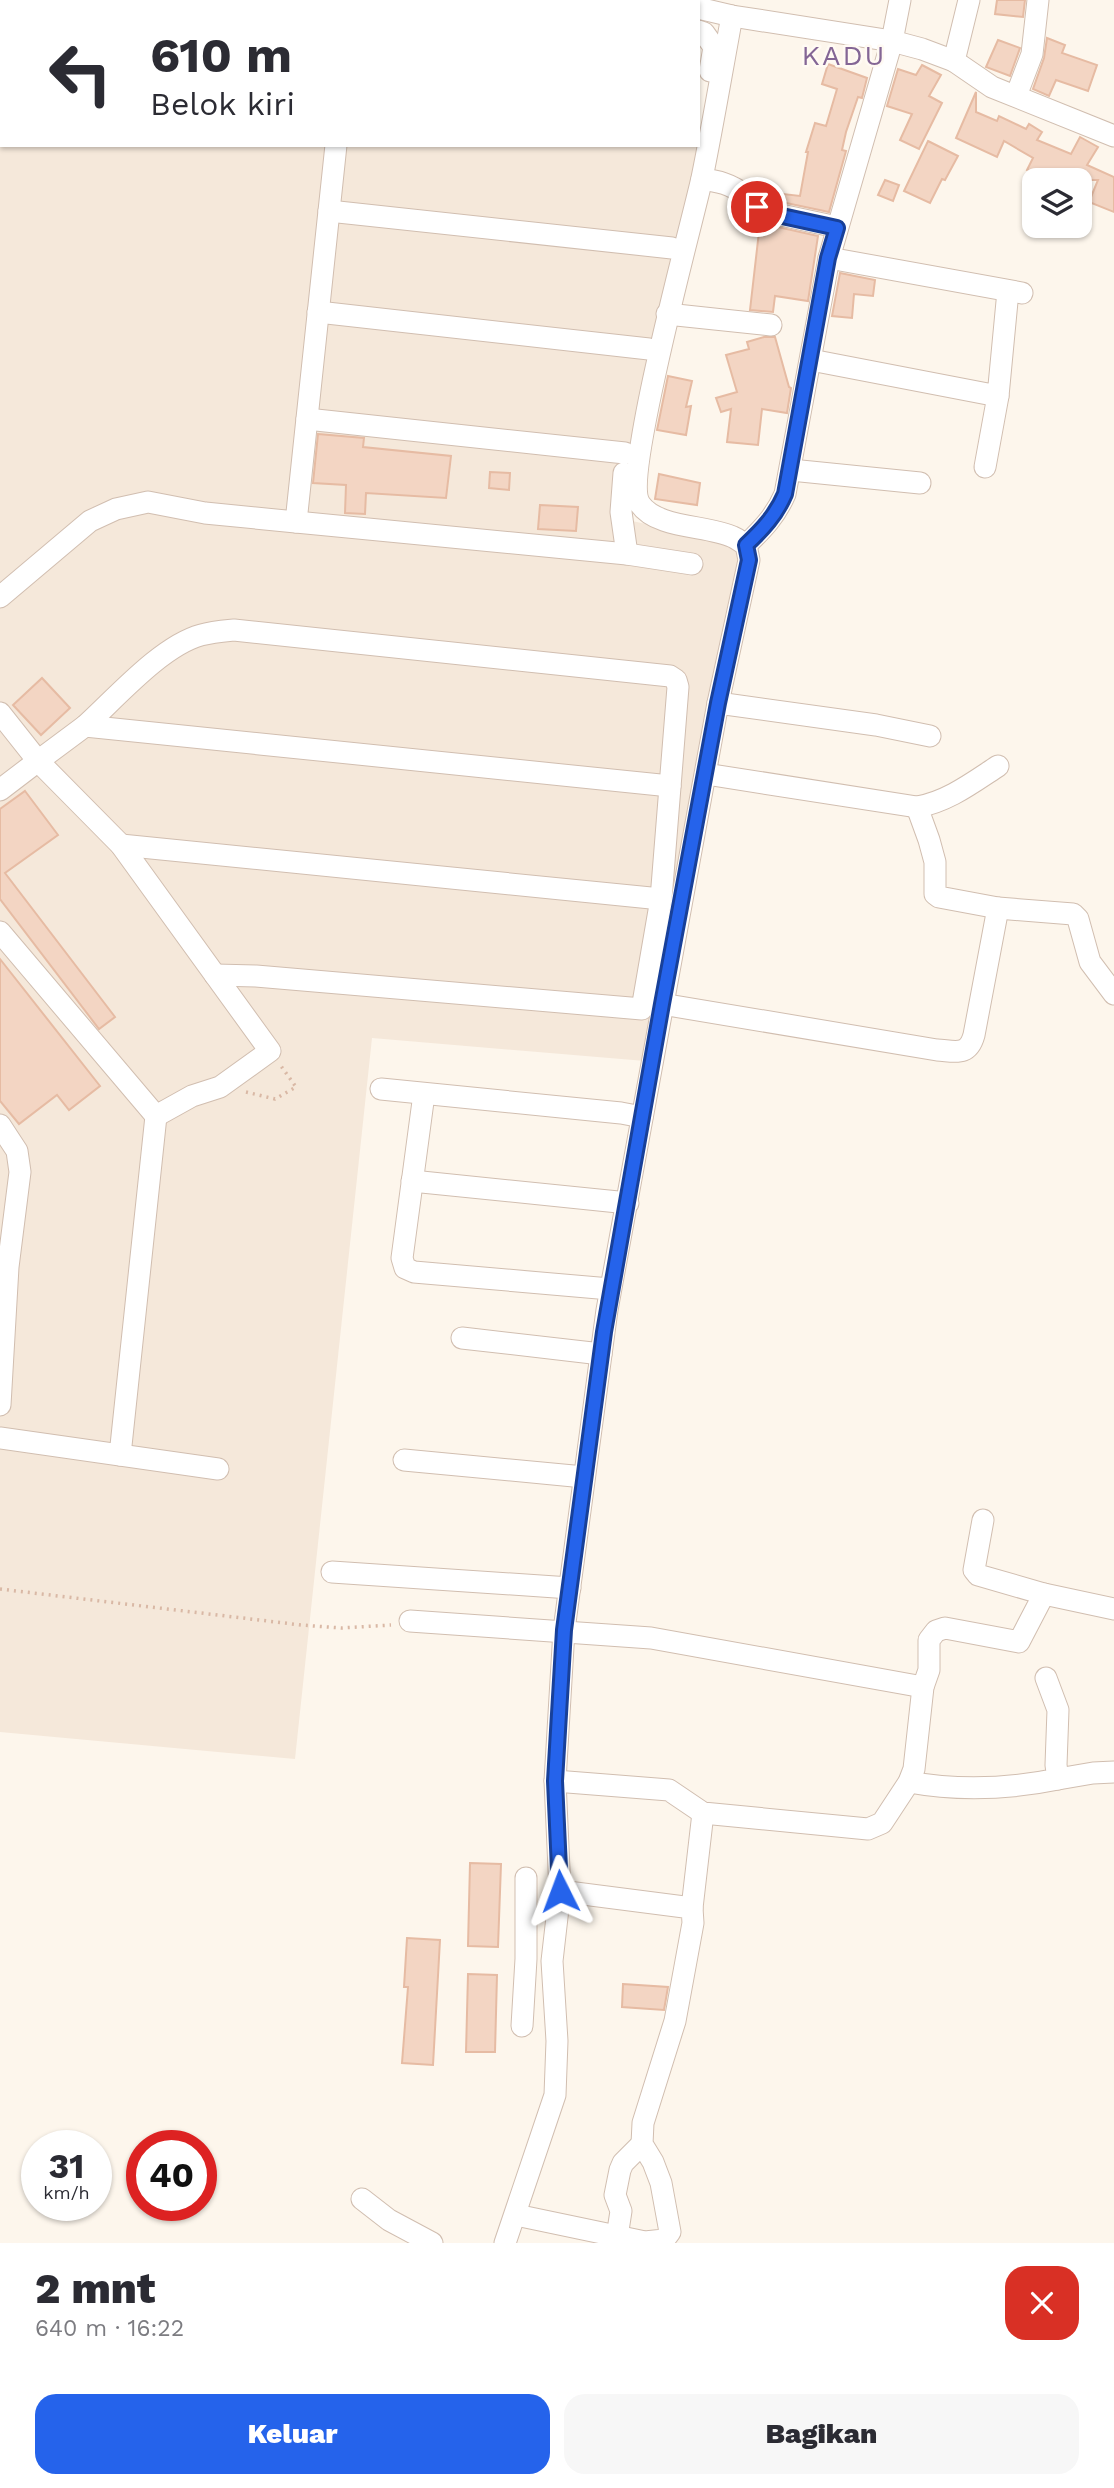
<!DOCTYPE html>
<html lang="id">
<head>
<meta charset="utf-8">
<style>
	body { margin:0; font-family:"Work Sans",sans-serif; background:#f7f7f7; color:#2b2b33; height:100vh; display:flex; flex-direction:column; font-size:26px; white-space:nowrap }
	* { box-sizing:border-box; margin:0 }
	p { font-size:23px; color:#7c7c81 }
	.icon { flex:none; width:38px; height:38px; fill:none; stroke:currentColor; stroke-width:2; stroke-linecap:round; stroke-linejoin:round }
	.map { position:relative; height:2243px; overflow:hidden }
	.side { display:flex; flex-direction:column; background:#fff; flex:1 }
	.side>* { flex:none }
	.top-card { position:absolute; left:0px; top:0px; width:700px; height:147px; box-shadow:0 2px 5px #0004; background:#fff; color:#2b2b33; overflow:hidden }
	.tools { position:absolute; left:1022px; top:168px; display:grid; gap:14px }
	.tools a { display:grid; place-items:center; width:70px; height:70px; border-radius:14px; background:#fff; box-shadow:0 2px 5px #0004; font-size:35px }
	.speed { position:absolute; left:21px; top:2130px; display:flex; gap:14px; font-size:35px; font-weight:700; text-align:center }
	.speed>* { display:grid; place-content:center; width:91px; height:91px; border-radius:50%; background:#fff; box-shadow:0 2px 5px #0004; line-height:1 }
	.speed small { font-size:18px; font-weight:400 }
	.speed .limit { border:10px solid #d22; background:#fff; color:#111 }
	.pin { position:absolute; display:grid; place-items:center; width:60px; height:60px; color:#fff; margin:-30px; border:4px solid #fff; border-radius:50%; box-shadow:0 2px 7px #0007 }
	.me { position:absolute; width:77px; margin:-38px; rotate:357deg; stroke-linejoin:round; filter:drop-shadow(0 0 5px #0008) }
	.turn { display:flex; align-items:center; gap:24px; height:147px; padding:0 35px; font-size:32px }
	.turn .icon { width:91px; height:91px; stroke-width:2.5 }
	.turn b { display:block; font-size:49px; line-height:60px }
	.round { display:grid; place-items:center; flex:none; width:74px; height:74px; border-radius:21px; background:#f7f7f7 }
	.headline { display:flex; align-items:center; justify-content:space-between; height:119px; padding:0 35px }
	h1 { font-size:42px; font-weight:800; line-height:52px }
	.primary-button { display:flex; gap:14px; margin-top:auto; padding:14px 35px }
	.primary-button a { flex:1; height:80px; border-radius:21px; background:#2563eb; color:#fff; font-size:28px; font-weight:800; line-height:80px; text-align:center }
	.primary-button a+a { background:#f7f7f7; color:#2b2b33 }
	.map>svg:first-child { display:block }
	.residential { fill:#f5e8da }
	.building { fill:#f3d5c3; stroke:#e6bba3; stroke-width:2 }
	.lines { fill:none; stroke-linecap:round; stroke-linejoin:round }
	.minor-casing { stroke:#d1beb0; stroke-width:23 }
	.path { stroke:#d9b8a5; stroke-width:3.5; stroke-dasharray:2 5; stroke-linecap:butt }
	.minor { stroke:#fff; stroke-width:21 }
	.route-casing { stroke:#184099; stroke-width:18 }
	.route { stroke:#2563eb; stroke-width:12 }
	.labels { text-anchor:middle; stroke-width:5; stroke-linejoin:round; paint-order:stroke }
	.quarter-label { font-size:28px; letter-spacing:2px; fill:#846695; stroke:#fffaf3 }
</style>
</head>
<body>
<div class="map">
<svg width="1114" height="2243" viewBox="0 0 1114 2243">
	<rect width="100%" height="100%" fill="#fdf6ec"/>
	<path class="residential" d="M0,0L592,2H2V145H698L629,457L625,506L628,520L734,544L745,558L645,1061L372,1038L295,1759L0,1732Z"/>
	<g class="building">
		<path d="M997,0H1025L1023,17L995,14Z"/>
		<path d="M1047,38L1065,45L1062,53L1097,65L1088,91L1056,80L1049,96L1033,89L1044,58Z"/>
		<path d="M998,40L1020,48L1010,76L986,67Z"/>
		<path d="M828,64L867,78L862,98L858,97L846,132L842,150L846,151L829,212L772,200L766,196V192L800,196L808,152H806L815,123L826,126L837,89L822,84Z"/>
		<path d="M922,65L941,75L929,96L942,103L919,149L900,140L912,114L887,106L898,69L916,75Z"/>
		<path d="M976,92V112L997,121L999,116L1026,129L1029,124L1042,132L1037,140L1071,154L1080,137L1098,147L1087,165L1114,177V212L1089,202L1098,180H1050L1027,170L1033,158L1004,141L997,157L956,138Z"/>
		<path d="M928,141L958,156L945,180L942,179L930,203L904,191Z"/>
		<path d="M885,180L899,185L893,201L878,195Z"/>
		<path d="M760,223L818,236L808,301L775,296L773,312L750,310Z"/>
		<path d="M840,273L875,280L873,296L854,294L852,318L832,316Z"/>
		<path d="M764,337H775L789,387L791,388L787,413L762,409L758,445L727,442L731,409L721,412L716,398L737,392L726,355L749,349L747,342Z"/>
		<path d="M668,376L692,381L686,407L691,406L686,435L657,430Z"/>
		<path d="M318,434L364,438L363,447L451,456L446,498L366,493L365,514L345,513L346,485L313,483Z"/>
		<path d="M490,472L510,473L509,490L489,488Z"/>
		<path d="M659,474L700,483L697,505L655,499Z"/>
		<path d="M540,505L578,507L576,531L538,529Z"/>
		<path d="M42,678L70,708L41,735L13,705Z"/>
		<path d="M25,791L58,835L5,873L115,1017L99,1029L0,899V809Z"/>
		<path d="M0,959L100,1086L69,1110L57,1095L19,1124L0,1101Z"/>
		<path d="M470,1863L501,1864L498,1947L468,1946Z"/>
		<path d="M407,1938L440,1940L433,2065L402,2063L408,1987H404Z"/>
		<path d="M468,1974L497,1975L495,2052H466Z"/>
		<path d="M623,1984L668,1987L664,2010L622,2007Z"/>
	</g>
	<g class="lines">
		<g class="minor-casing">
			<g id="minor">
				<path d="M656,0L663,2"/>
				<path d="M698,8L732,16L892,41L922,49L954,61L992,87L1114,136"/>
				<path d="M698,31L704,33L714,47L710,71"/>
				<path d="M954,61L969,0"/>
				<path d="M1016,96L1032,54L1038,0"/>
				<path d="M702,179C717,181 732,184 744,195C752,201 757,207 767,212L837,227"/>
				<path d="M329,211L672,248"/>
				<path d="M829,258L1022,293"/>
				<path d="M318,312L649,349"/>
				<path d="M667,314L771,325"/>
				<path d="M811,360L998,396L1008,291"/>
				<path d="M307,419L625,453"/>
				<path d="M985,467L998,396"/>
				<path d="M791,470L920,483"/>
				<path d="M624,473L621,512L627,554"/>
				<path d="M296,522L627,554L692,564"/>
				<path d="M746,545C763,529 776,515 785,494L829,258L892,41L900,0"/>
				<path d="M0,597L90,521L116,509L148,502L205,513L296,522L336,145"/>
				<path d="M718,703L876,725L930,736"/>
				<path d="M0,713L38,761L0,790"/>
				<path d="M85,726C116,698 161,646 201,635C212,632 224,631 234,630L670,676L676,680L678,687L661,899L642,1009L256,976L215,975"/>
				<path d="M706,774L917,807C947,802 972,783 998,766"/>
				<path d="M917,807L929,840L935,862V894L939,897L998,908L1073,914L1078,919L1090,962L1114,994"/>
				<path d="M121,845L661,899"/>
				<path d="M0,932L156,1116L192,1096L220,1087L270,1051L121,845L38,761L85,726L670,786"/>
				<path d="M662,1004L937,1050C955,1051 968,1057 974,1035L998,908"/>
				<path d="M381,1089L621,1113L642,1117"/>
				<path d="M424,1094L402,1258L405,1268L414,1272L610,1289"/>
				<path d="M0,1125L17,1151L20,1172L8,1267L0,1405"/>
				<path d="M412,1181L628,1203"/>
				<path d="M462,1338L601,1354"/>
				<path d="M0,1438L218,1469"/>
				<path d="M120,1455L156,1116"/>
				<path d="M404,1460L584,1477"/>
				<path d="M983,1520L974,1570L978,1575L1044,1594"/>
				<path d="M332,1572L570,1588"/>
				<path d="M410,1621L651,1638L923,1687"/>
				<path d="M1058,1779L1093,1773L1114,1772"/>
				<path d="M555,1781L669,1790L703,1813L868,1829L882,1823L909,1782L914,1769L923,1687L929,1670V1640L936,1631L945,1628L1019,1642L1044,1594L1114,1609"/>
				<path d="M909,1782C958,1791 1009,1789 1058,1779L1056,1765L1058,1710L1046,1678"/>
				<path d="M692,1908L703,1813"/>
				<path d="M522,2026L526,1959V1878"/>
				<path d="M362,2199L389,2220L432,2243"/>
				<path d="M516,2215L645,2242L664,2240L670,2232L661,2183L653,2162L642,2144L643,2123L675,2021L693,1923L692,1908L560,1891"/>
				<path d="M617,2237L621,2211L615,2195L620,2170L623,2163L642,2144"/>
				<path d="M505,2243L555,2095L557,2041L552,1961L560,1891L555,1781L564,1630L607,1310L718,703L749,560L746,545C742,543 738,539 733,537C708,525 657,529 640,504C622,477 692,224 702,178C713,124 722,70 732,16"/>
			</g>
		</g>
		<g class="path">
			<path d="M246,1092L275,1099L296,1087L281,1066"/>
			<path d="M0,1589L301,1625L341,1628L391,1625"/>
		</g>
		<use href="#minor" class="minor"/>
	</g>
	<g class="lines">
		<g class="route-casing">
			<path id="route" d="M560,1891L555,1781L564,1630L604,1332L662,1004L718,703L749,560L746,545C763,529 776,515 785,494L828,258L837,228L782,216L757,207"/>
		</g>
		<use href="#route" class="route"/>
	</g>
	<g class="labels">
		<g class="quarter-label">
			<text x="844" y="65">KADU</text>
		</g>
	</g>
</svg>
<div class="tools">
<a><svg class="icon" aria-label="layers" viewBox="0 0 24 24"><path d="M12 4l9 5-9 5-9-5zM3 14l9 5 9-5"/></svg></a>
</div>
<div class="speed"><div>31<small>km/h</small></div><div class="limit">40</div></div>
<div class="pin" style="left:757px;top:207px;background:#d93025"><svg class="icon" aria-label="arrive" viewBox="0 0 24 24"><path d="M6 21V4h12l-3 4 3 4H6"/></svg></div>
<svg class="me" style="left:560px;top:1891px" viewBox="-20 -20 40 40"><path d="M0-17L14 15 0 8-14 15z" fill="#2563eb" stroke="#fff" stroke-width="4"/></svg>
<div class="top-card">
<div class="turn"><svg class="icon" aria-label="left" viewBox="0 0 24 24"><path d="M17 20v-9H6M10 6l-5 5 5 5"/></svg><div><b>610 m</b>Belok kiri</div></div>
</div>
</div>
<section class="side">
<div class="headline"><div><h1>2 mnt</h1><p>640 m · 16:22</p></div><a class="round" style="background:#d93025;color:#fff"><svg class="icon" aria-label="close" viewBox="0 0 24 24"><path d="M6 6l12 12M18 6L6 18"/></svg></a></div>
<div class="primary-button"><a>Keluar</a><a>Bagikan</a></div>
</section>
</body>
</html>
